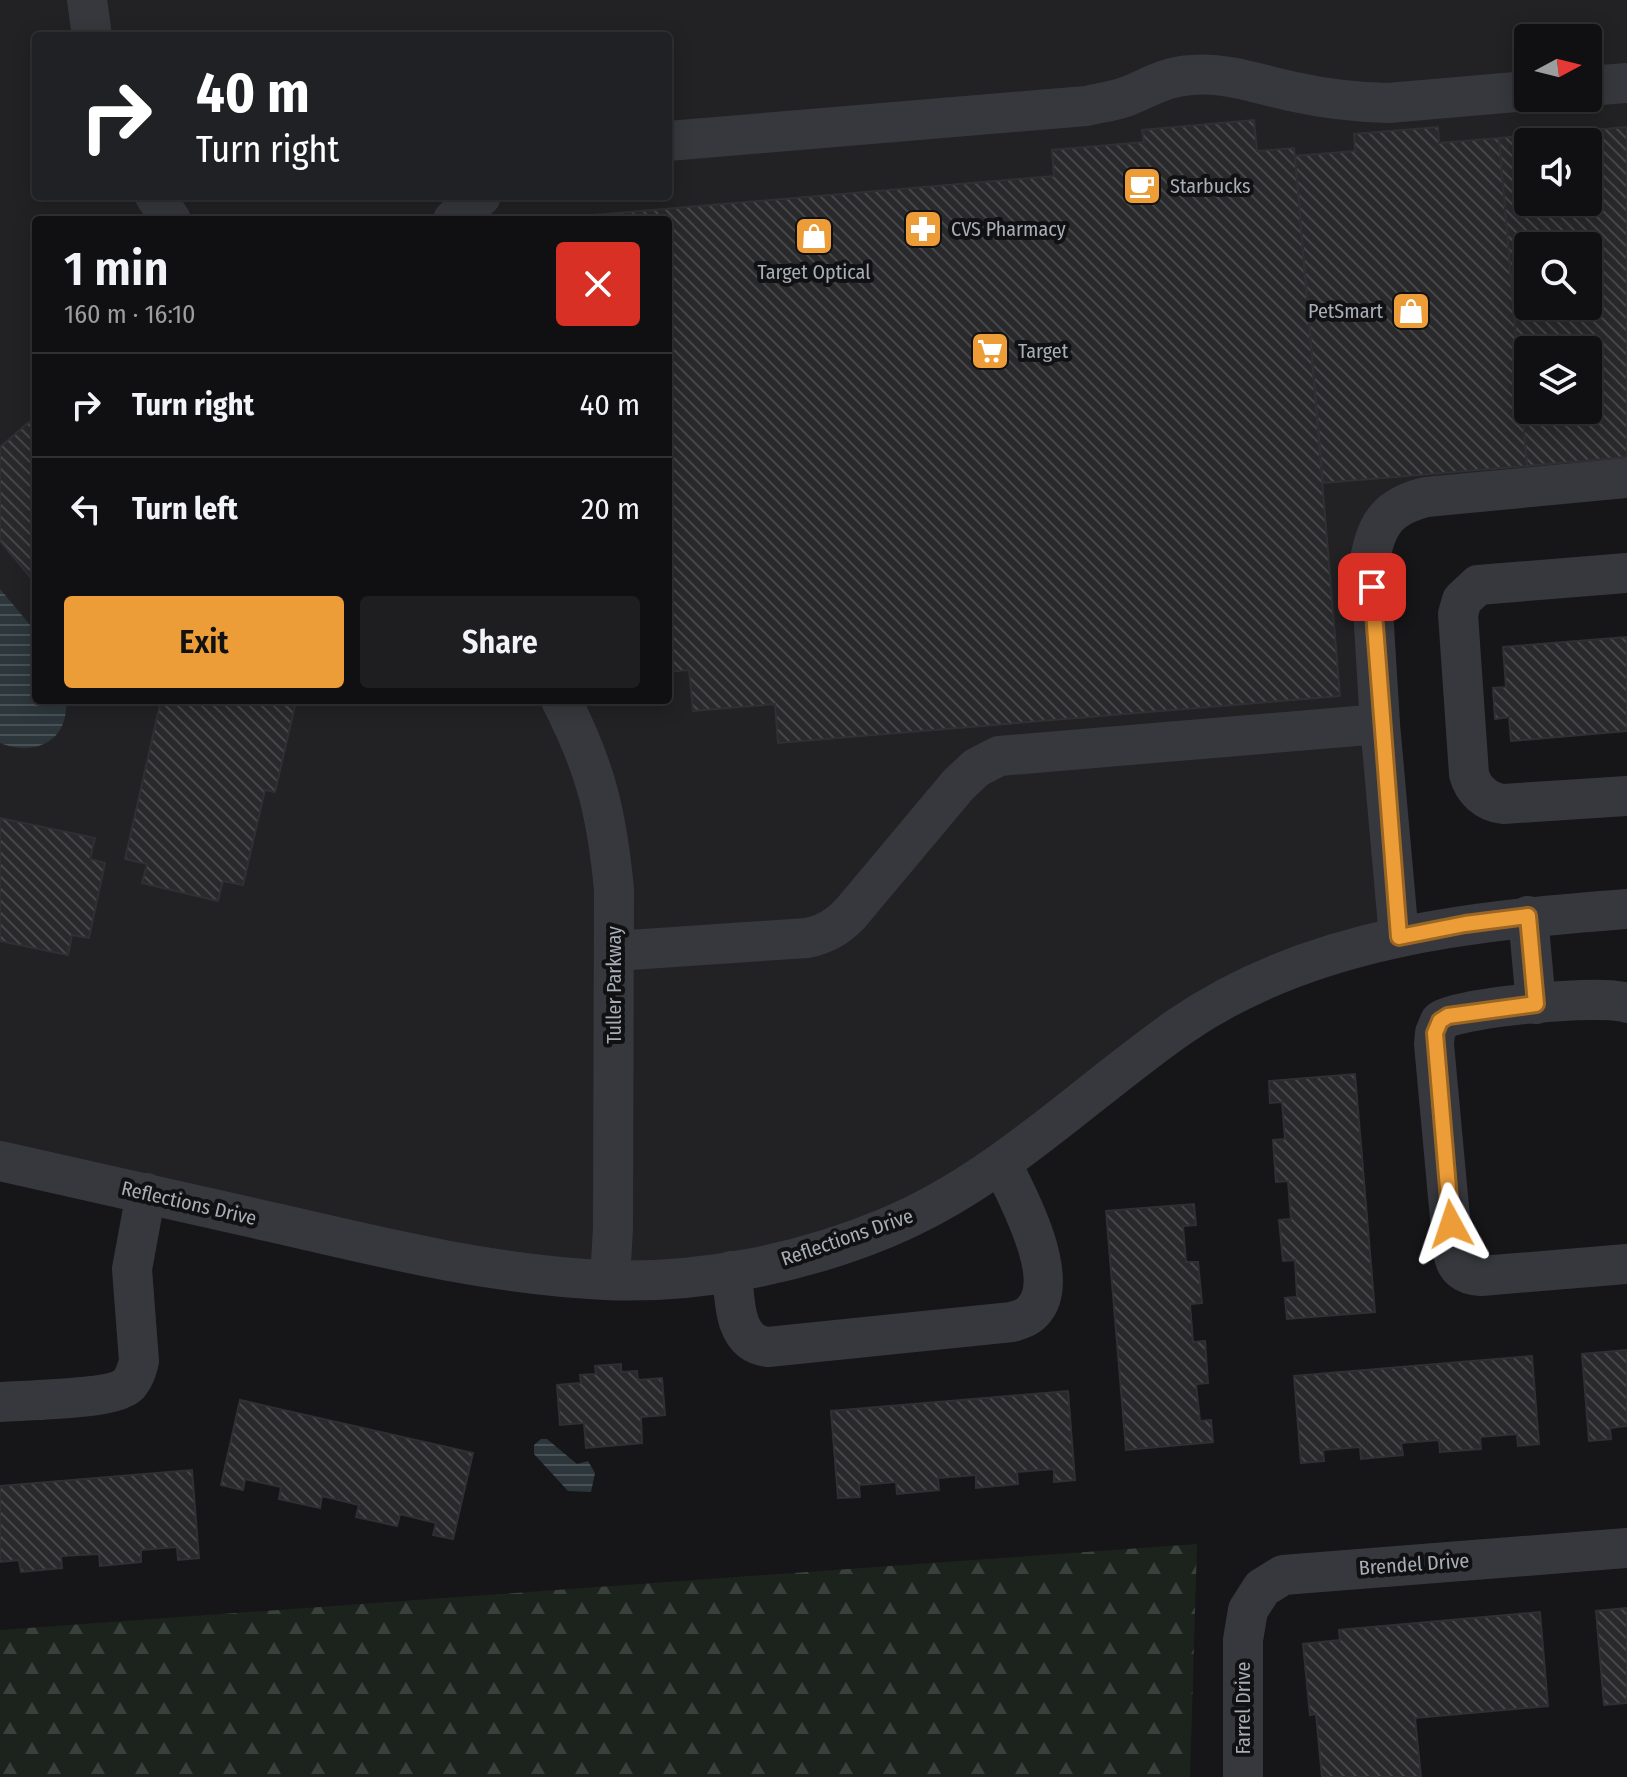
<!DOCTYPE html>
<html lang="en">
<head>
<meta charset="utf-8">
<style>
	body { margin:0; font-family:"Fira Sans Condensed",sans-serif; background:#1e1e20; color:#f1f3f6; height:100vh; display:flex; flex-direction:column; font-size:30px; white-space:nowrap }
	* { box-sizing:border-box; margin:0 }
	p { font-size:26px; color:#9c9d9f }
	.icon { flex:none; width:44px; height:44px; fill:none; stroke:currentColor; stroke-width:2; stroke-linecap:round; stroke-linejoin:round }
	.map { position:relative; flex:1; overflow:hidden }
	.details { position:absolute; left:32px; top:216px; width:640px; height:488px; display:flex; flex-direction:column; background:#101012; border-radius:8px; box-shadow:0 4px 20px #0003,0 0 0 2px #303032 }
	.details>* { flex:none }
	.top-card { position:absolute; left:32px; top:32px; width:640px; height:168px; border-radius:8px; box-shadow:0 4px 20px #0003,0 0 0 2px #303032; background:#202124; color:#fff; overflow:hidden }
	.needle { width:52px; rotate:83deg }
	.buttons { position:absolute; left:1514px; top:24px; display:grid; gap:16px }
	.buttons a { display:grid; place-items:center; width:88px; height:88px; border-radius:8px; background:#101012; box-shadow:0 4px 20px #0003,0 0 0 2px #303032; font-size:40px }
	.pin { position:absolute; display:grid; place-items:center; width:68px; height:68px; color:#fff; margin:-34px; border-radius:16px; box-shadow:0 4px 12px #0006 }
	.me { position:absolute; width:88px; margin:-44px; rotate:355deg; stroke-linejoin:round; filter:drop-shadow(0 0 6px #0008) }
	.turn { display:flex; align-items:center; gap:28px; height:168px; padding:0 32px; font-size:36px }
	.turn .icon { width:104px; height:104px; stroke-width:2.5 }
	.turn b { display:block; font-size:56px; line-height:68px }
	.round { display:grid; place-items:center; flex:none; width:84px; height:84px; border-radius:8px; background:#1e1e20 }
	.overview { display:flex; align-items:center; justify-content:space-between; height:136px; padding:0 32px }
	h1 { font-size:48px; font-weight:600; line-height:60px }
	.action { display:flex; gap:16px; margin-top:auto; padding:16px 32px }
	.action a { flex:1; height:92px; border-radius:8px; background:#ed9d38; color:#111; font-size:32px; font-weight:600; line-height:92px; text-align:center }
	.action a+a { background:#1e1e20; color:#f1f3f6 }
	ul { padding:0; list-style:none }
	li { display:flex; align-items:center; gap:24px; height:104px; padding:0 32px; border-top:2px solid #303032 }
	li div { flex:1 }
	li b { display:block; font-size:30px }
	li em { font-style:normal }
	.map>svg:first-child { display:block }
	.built { fill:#222225; fill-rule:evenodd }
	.forest { fill:url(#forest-firs) }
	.water { fill:url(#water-rules) }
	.building { fill:url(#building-back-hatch); stroke:#303034; stroke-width:2; fill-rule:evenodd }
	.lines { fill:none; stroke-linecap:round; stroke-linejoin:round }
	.minor { stroke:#37383d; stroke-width:40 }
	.route-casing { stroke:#9a6624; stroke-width:20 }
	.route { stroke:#ed9d38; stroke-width:14 }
	.labels { text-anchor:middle; stroke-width:8; stroke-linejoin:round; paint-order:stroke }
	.poi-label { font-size:20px; fill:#a8aeb7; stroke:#111113; text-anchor:start }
	.street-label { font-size:20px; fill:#a8aeb7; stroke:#111113 }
</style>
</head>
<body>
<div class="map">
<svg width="1627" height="1777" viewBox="0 0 1627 1777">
	<defs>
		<pattern id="forest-firs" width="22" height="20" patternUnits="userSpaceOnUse" patternTransform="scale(2)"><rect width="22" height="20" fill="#1c231c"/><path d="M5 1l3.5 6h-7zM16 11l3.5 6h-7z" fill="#3a403b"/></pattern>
		<pattern id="water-rules" width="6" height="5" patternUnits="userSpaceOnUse" patternTransform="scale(2)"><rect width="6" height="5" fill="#2c363b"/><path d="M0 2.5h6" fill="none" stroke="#485155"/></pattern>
		<pattern id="building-back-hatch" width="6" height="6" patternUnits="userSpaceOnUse" patternTransform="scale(2)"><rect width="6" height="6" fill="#29292c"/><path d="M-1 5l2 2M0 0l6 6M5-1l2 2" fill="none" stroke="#454648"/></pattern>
	</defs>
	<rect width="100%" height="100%" fill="#161618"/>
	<path class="built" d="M0,0H1627V478L1381,525L1399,937L1287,970L935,1205L657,1279L0,1161ZM36,36H668V196H36ZM1528,38H1588V98H1528ZM1528,142H1588V202H1528ZM36,220H668V700H36ZM1528,246H1588V306H1528ZM1528,350H1588V410H1528Z"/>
	<path class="forest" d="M1197,1544L1190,1777H0V1630Z"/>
	<g class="water">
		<path d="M0,589L36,632V700H66C69,741 36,757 0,743Z"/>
		<path d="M547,1439L577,1464L588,1461L595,1473L591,1492L568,1491L534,1454V1445L541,1439Z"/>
	</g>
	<g class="building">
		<path d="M1254,120L1257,151L1294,148L1295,156L1340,696L778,743L775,704L693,711L689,670L668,672V220H582V216L1054,176L1052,150L1144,142L1142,130Z"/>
		<path d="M1438,127L1439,143L1499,138L1527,466L1323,483L1295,156L1355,151L1354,134Z"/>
		<path d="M1627,127V457L1527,466L1499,138ZM1528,142H1588V202H1528ZM1528,246H1588V306H1528ZM1528,350H1588V410H1528Z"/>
		<path d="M29,422L36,430V584L0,541V447Z"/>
		<path d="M1627,637V731L1511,741L1509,717L1495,719L1493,688L1506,687L1503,647Z"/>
		<path d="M161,700L296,701L275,792L265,790L243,885L223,881L218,901L142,883L147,864L125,859Z"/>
		<path d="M0,818L95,838L90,859L105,863L89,938L72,935L68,955L0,941Z"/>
		<path d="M1355,1074L1375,1312L1287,1319L1285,1298L1297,1297L1295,1260L1283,1261L1279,1220L1291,1219L1288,1181L1276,1182L1273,1140L1285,1139L1282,1102L1270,1103L1269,1081Z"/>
		<path d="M1194,1204L1196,1225L1183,1226L1186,1262H1198L1202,1303L1190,1304L1193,1342L1205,1341L1208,1383L1196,1384L1200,1421L1211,1420L1213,1442L1126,1450L1106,1211Z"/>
		<path d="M1627,1350V1426L1610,1428L1611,1439L1589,1441L1582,1354Z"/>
		<path d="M1532,1356L1539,1444L1518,1446L1517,1434L1480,1437L1481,1449L1440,1452L1439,1440L1401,1443L1403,1455L1361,1459L1360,1447L1323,1450L1324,1461L1301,1463L1294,1376Z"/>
		<path d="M621,1364V1372L637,1371L638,1380L662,1378L665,1415L641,1417L642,1443L586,1448L584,1423L560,1425L557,1385L581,1383L580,1375L596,1374L595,1366Z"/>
		<path d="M1068,1391L1075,1480L1054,1482V1469L1017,1472L1018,1484L976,1488V1475L938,1478L939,1490L897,1494L896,1482L859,1485L860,1497L838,1498L831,1411Z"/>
		<path d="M240,1400L473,1453L453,1539L433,1535L436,1523L400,1514L397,1526L356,1517L359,1505L322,1496L320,1508L279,1499L281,1487L245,1479L243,1490L221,1485Z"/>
		<path d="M192,1470L199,1558L178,1560L177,1547L141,1550V1562L100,1566L99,1554L61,1556L62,1568L21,1572L19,1560L0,1562V1486Z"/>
		<path d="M1627,1608V1703L1604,1705L1596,1611Z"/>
		<path d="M1540,1612L1548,1706L1415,1718L1421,1777H1322L1316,1714L1310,1715L1303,1644L1340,1640L1339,1630Z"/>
	</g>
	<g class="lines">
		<g class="minor">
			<path d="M87,0L92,36"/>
			<path d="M1588,86L1627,83"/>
			<path d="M668,141L1086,106C1099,103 1115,101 1128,96C1150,87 1167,76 1192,75C1229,72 1260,85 1295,92C1326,99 1357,102 1388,103L1528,91"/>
			<path d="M155,196L171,220"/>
			<path d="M453,220L481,196"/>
			<path d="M1627,573L1478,585L1462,600L1458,614L1469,774C1473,790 1486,802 1503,804L1627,796"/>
			<path d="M561,700C596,768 607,815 614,890L613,1228L610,1280"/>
			<path d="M1528,916L1536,1004"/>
			<path d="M1399,937L1380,724L1370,560C1376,523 1389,506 1426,497L1627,478"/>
			<path d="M615,951L807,938C826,934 837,927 850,914L958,785L976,768L999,756L1380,724"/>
			<path d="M1627,1003C1604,994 1459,1007 1440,1021L1435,1033L1434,1044L1453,1251C1455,1268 1464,1275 1481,1276L1627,1264"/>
			<path d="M0,1161C93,1182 187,1203 280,1224C387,1249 495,1275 605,1280C698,1284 800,1264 886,1228C996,1183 1082,1095 1179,1027C1310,936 1473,921 1627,909"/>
			<path d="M732,1271C735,1298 732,1343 768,1347L1012,1322C1021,1319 1029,1317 1034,1310C1062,1278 1017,1194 1001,1163"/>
			<path d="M0,1402C25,1400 114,1400 129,1384C135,1377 137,1369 139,1361L132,1269L146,1193"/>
			<path d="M1243,1777V1640L1248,1610L1262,1588L1283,1575L1627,1548"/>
		</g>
	</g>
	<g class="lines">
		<g class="route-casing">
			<path id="route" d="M1372,587L1399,937L1465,924L1528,916L1536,1004L1448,1016L1440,1021L1435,1033L1451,1224"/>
		</g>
		<use href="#route" class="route"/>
	</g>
	<defs>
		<g id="cafe-square" transform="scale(2)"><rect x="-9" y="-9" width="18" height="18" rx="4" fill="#ed9d38" stroke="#111113"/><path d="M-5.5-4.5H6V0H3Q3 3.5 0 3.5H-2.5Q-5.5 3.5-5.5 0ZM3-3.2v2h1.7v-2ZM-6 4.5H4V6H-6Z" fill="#fff"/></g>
		<g id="pharmacy-square" transform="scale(2)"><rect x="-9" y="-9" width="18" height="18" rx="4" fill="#ed9d38" stroke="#111113"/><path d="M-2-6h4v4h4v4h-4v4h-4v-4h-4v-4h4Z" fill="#fff"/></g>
		<g id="shop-square" transform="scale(2)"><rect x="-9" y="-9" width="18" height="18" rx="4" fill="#ed9d38" stroke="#111113"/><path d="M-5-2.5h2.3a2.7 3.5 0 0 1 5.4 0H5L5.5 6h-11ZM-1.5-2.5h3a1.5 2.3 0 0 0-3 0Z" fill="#fff"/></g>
		<g id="supermarket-square" transform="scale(2)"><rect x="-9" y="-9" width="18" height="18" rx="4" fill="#ed9d38" stroke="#111113"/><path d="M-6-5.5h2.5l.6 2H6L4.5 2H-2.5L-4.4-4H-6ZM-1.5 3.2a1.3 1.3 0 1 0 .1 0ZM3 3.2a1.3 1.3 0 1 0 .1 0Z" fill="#fff"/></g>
	</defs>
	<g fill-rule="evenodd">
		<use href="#cafe-square" x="1142" y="186"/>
		<use href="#pharmacy-square" x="923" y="229"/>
		<use href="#shop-square" x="814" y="236"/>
		<use href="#shop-square" x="1411" y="311"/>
		<use href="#supermarket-square" x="990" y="351"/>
	</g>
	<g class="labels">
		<g class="poi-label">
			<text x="1170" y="193">Starbucks</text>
			<text x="951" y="236">CVS Pharmacy</text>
			<text x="814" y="279" text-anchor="middle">Target Optical</text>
			<text x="1383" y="318" text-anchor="end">PetSmart</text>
			<text x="1018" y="358">Target</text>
		</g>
		<g class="street-label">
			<text transform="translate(614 985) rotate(-90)" y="7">Tuller Parkway</text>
			<text transform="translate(189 1203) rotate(13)" y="7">Reflections Drive</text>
			<text transform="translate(847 1237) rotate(-19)" y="7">Reflections Drive</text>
			<text transform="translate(1414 1564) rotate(-4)" y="7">Brendel Drive</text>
			<text transform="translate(1243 1708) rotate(-90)" y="7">Farrel Drive</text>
		</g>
	</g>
</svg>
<div class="buttons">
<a><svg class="needle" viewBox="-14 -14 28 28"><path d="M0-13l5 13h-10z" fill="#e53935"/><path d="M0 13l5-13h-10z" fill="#9c9d9f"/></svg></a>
<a><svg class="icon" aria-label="sound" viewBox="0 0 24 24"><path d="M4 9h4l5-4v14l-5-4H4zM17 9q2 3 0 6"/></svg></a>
<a><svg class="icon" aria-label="search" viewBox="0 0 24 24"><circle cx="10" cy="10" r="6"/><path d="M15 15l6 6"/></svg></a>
<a><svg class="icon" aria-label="layers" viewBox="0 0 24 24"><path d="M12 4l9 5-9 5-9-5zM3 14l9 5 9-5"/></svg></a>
</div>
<div class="pin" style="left:1372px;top:587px;background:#d93025"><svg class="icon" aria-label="arrive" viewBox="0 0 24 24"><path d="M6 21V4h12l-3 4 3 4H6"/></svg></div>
<svg class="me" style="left:1451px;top:1224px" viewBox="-20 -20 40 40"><path d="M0-17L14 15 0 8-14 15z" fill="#ed9d38" stroke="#fff" stroke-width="4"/></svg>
<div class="top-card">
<div class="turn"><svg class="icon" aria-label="right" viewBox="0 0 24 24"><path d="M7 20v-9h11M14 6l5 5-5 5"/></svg><div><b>40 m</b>Turn right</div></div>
</div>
<section class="details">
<div class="overview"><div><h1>1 min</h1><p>160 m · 16:10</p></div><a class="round" style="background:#d93025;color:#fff"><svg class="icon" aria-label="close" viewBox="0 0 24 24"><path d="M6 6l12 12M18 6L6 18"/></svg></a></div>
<ul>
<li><svg class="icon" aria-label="right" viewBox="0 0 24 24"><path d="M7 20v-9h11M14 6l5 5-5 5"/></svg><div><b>Turn right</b></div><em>40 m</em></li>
<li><svg class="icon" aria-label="left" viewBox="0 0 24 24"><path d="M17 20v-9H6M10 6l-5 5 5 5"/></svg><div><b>Turn left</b></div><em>20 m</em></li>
</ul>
<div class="action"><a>Exit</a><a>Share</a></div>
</section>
</div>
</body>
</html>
